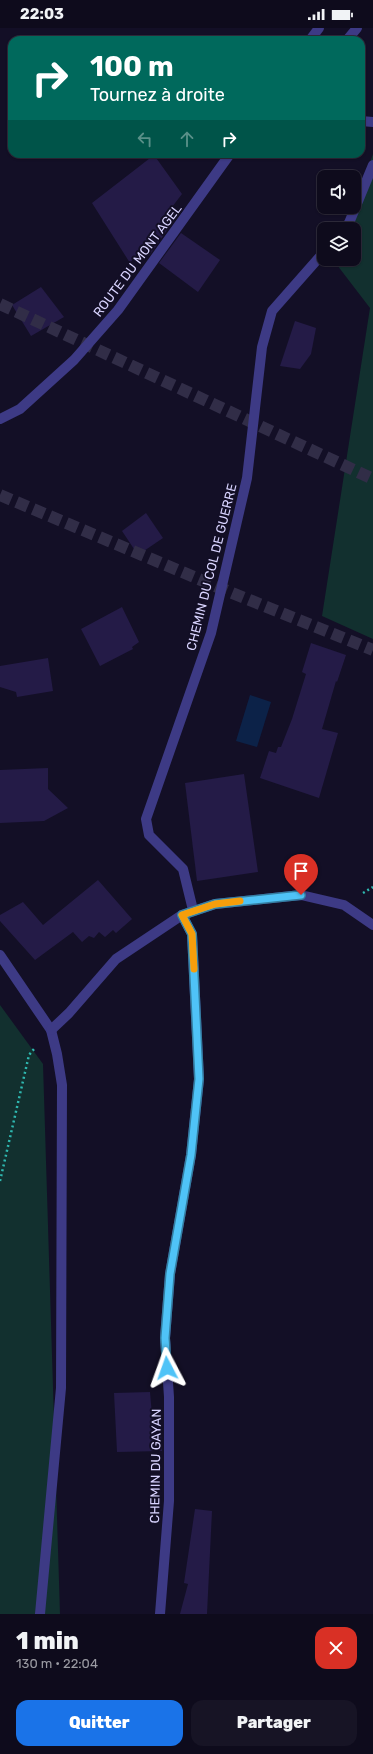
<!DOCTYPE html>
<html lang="fr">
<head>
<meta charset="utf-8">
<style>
	body { margin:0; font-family:Rubik,sans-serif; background:#171425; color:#f1f3f6; height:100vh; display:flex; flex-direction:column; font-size:15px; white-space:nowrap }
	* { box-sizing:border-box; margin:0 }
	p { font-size:13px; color:#9b9ba3 }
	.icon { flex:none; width:22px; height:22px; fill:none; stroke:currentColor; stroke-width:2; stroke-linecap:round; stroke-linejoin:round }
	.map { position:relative; height:1586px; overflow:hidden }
	.sheet { display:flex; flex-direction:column; background:#0e0b1c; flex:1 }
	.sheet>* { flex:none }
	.banner { position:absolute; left:8px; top:8px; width:357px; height:122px; border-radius:12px; box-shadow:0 1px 3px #0004,0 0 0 1px #2e2b3b; background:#00695c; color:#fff; overflow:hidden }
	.fabs { position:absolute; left:317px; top:142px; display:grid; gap:8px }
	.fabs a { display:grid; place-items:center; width:44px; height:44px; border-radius:8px; background:#0e0b1c; box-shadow:0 1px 3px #0004,0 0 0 1px #2e2b3b; font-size:20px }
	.pin { position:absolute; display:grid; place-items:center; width:34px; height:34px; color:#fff; margin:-41px -17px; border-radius:50% 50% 50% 0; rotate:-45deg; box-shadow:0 0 4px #0007 }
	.pin .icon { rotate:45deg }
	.me { position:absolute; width:44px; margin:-22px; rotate:356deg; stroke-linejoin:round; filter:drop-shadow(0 0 3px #0008) }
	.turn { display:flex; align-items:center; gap:14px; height:84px; padding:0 16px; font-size:18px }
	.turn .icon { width:52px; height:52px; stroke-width:2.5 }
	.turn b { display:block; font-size:28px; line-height:34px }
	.lanes { display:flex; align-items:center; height:38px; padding:0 16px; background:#0003; justify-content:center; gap:20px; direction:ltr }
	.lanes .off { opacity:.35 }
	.round { display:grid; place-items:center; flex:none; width:42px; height:42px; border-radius:12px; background:#171425 }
	.headline { display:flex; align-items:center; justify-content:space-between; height:68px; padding:0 16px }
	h1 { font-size:24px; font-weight:800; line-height:30px }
	.primary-button { display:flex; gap:8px; margin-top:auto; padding:8px 16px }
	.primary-button a { flex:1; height:46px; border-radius:12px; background:#1a73e8; color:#fff; font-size:16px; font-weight:800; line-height:46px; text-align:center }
	.primary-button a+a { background:#171425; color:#f1f3f6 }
	.status { display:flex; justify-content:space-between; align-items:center; height:28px; padding:0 20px; background:#0e0b1c; direction:ltr }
	.status svg { height:11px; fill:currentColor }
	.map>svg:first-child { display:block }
	.green { fill:#12302f }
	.water { fill:#0c2248 }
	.building { fill:#241b47 }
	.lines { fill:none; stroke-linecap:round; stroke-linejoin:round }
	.highway-tunnel { stroke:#312d47; stroke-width:12; stroke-dasharray:12 6; stroke-linecap:butt }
	.path { stroke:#2fb8b0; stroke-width:2.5; stroke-dasharray:2 3; stroke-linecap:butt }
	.minor { stroke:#3d3a85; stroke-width:10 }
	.route-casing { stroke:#337fa1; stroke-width:10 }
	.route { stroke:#4fc3f7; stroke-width:7 }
	.slow { stroke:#f59e0b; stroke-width:7 }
	.labels { text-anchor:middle; stroke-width:4; stroke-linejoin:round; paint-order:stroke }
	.street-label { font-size:13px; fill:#d9d4ff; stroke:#130f26 }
</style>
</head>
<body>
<div class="status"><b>22:03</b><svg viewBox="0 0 49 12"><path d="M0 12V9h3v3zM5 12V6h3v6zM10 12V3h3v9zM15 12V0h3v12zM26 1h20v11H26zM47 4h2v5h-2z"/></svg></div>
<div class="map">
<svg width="373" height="1586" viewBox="0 0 373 1586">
	<rect width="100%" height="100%" fill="#130f26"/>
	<g class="green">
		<path d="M373,126V611L322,588L370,280L334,233L335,231H354V201H346Z"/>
		<path d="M0,977L43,1036L60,1586H0Z"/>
	</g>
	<path class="water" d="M250,667L271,674L257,719L236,713Z"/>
	<g class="building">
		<path d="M154,127L182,166L162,192L170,198L149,228L141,221L130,235L92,175Z"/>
		<path d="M181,205L220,232L198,264L159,235Z"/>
		<path d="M41,259L64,289L31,308L12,277Z"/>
		<path d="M295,293L316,300L311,326L300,341L280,338Z"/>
		<path d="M146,485L163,510L138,527L122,503Z"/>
		<path d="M122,579L139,614L132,619L133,621L100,638L81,601Z"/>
		<path d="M311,615L346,627L337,654L336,653L322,701L338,705L319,770L260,750L269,723L276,725L278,719H281L292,691L306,646L302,644Z"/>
		<path d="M48,630L53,663L17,669L16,664L0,659V638Z"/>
		<path d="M48,740V761L68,780L44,793L0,795V742Z"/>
		<path d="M244,746L258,844L197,853L185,755Z"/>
		<path d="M98,852L132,891L116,905L113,902L105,909L99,904L94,910L89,908L82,914L73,904L35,932L0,893V887L23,874L43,897Z"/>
		<path d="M150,1364L152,1387L160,1388L162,1423L117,1424L114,1365Z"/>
		<path d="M195,1481L212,1483L207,1586H180L188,1556L184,1555Z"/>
	</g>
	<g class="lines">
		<g class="highway-tunnel">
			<path d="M0,276L373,451"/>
			<path d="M0,467L220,560L373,622"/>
		</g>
		<g class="path">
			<path d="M363,865L373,859"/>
			<path d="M0,1153L29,1027L34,1021"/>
		</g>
		<g class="minor">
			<path d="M310,12L319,0"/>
			<path d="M347,12L357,0"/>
			<path d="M361,93L373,94"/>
			<path d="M343,201L349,195L373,137"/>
			<path d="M0,391L20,381L74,332L118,282L230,126"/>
			<path d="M193,882L183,841L149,807L146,791L211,605L247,450L262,319L272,283L324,224"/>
			<path d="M0,927L51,1002L57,1026L62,1057L61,1360L40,1586"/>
			<path d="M51,1002L69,985L116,931L182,887L215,876L301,867L344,877L373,897"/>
			<path d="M160,1586L169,1473V1369L165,1310L170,1246L191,1127L199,1051L192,906L182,887"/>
		</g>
	</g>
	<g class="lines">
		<g class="route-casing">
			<path id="route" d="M167,1340L165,1310L170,1246L191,1127L199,1051L192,906L182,887L215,876L301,867"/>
		</g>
		<use href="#route" class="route"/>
		<path class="slow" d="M194,941L192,906L182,887L215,876L240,873"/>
	</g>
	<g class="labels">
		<g class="street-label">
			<text transform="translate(137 232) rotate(-53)" y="5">ROUTE DU MONT AGEL</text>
			<text transform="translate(211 539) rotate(-76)" y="5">CHEMIN DU COL DE GUERRE</text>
			<text transform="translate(155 1438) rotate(-89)" y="5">CHEMIN DU GAYAN</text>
		</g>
	</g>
</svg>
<div class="fabs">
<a><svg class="icon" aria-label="sound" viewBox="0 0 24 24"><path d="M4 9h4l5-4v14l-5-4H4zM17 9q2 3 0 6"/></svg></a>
<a><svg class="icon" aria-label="layers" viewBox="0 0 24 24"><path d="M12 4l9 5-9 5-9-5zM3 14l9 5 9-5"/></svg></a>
</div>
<div class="pin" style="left:301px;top:867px;background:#d93025"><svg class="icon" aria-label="arrive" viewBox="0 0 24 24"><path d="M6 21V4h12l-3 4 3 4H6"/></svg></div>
<svg class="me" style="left:167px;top:1340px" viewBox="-20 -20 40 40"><path d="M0-17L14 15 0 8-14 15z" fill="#4fc3f7" stroke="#fff" stroke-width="4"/></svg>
<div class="banner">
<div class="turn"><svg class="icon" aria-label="right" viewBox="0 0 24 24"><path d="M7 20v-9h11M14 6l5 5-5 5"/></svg><div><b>100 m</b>Tournez à droite</div></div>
<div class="lanes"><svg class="icon off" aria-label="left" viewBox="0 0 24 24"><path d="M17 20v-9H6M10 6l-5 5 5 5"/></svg><svg class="icon off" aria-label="ahead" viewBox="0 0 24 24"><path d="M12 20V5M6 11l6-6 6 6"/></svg><svg class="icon" aria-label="right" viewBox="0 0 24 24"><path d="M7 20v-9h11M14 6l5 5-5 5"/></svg></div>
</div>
</div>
<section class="sheet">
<div class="headline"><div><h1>1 min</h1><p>130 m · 22:04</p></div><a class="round" style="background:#d93025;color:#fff"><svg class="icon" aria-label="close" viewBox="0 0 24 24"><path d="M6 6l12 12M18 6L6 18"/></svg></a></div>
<div class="primary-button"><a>Quitter</a><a>Partager</a></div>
</section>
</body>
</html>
